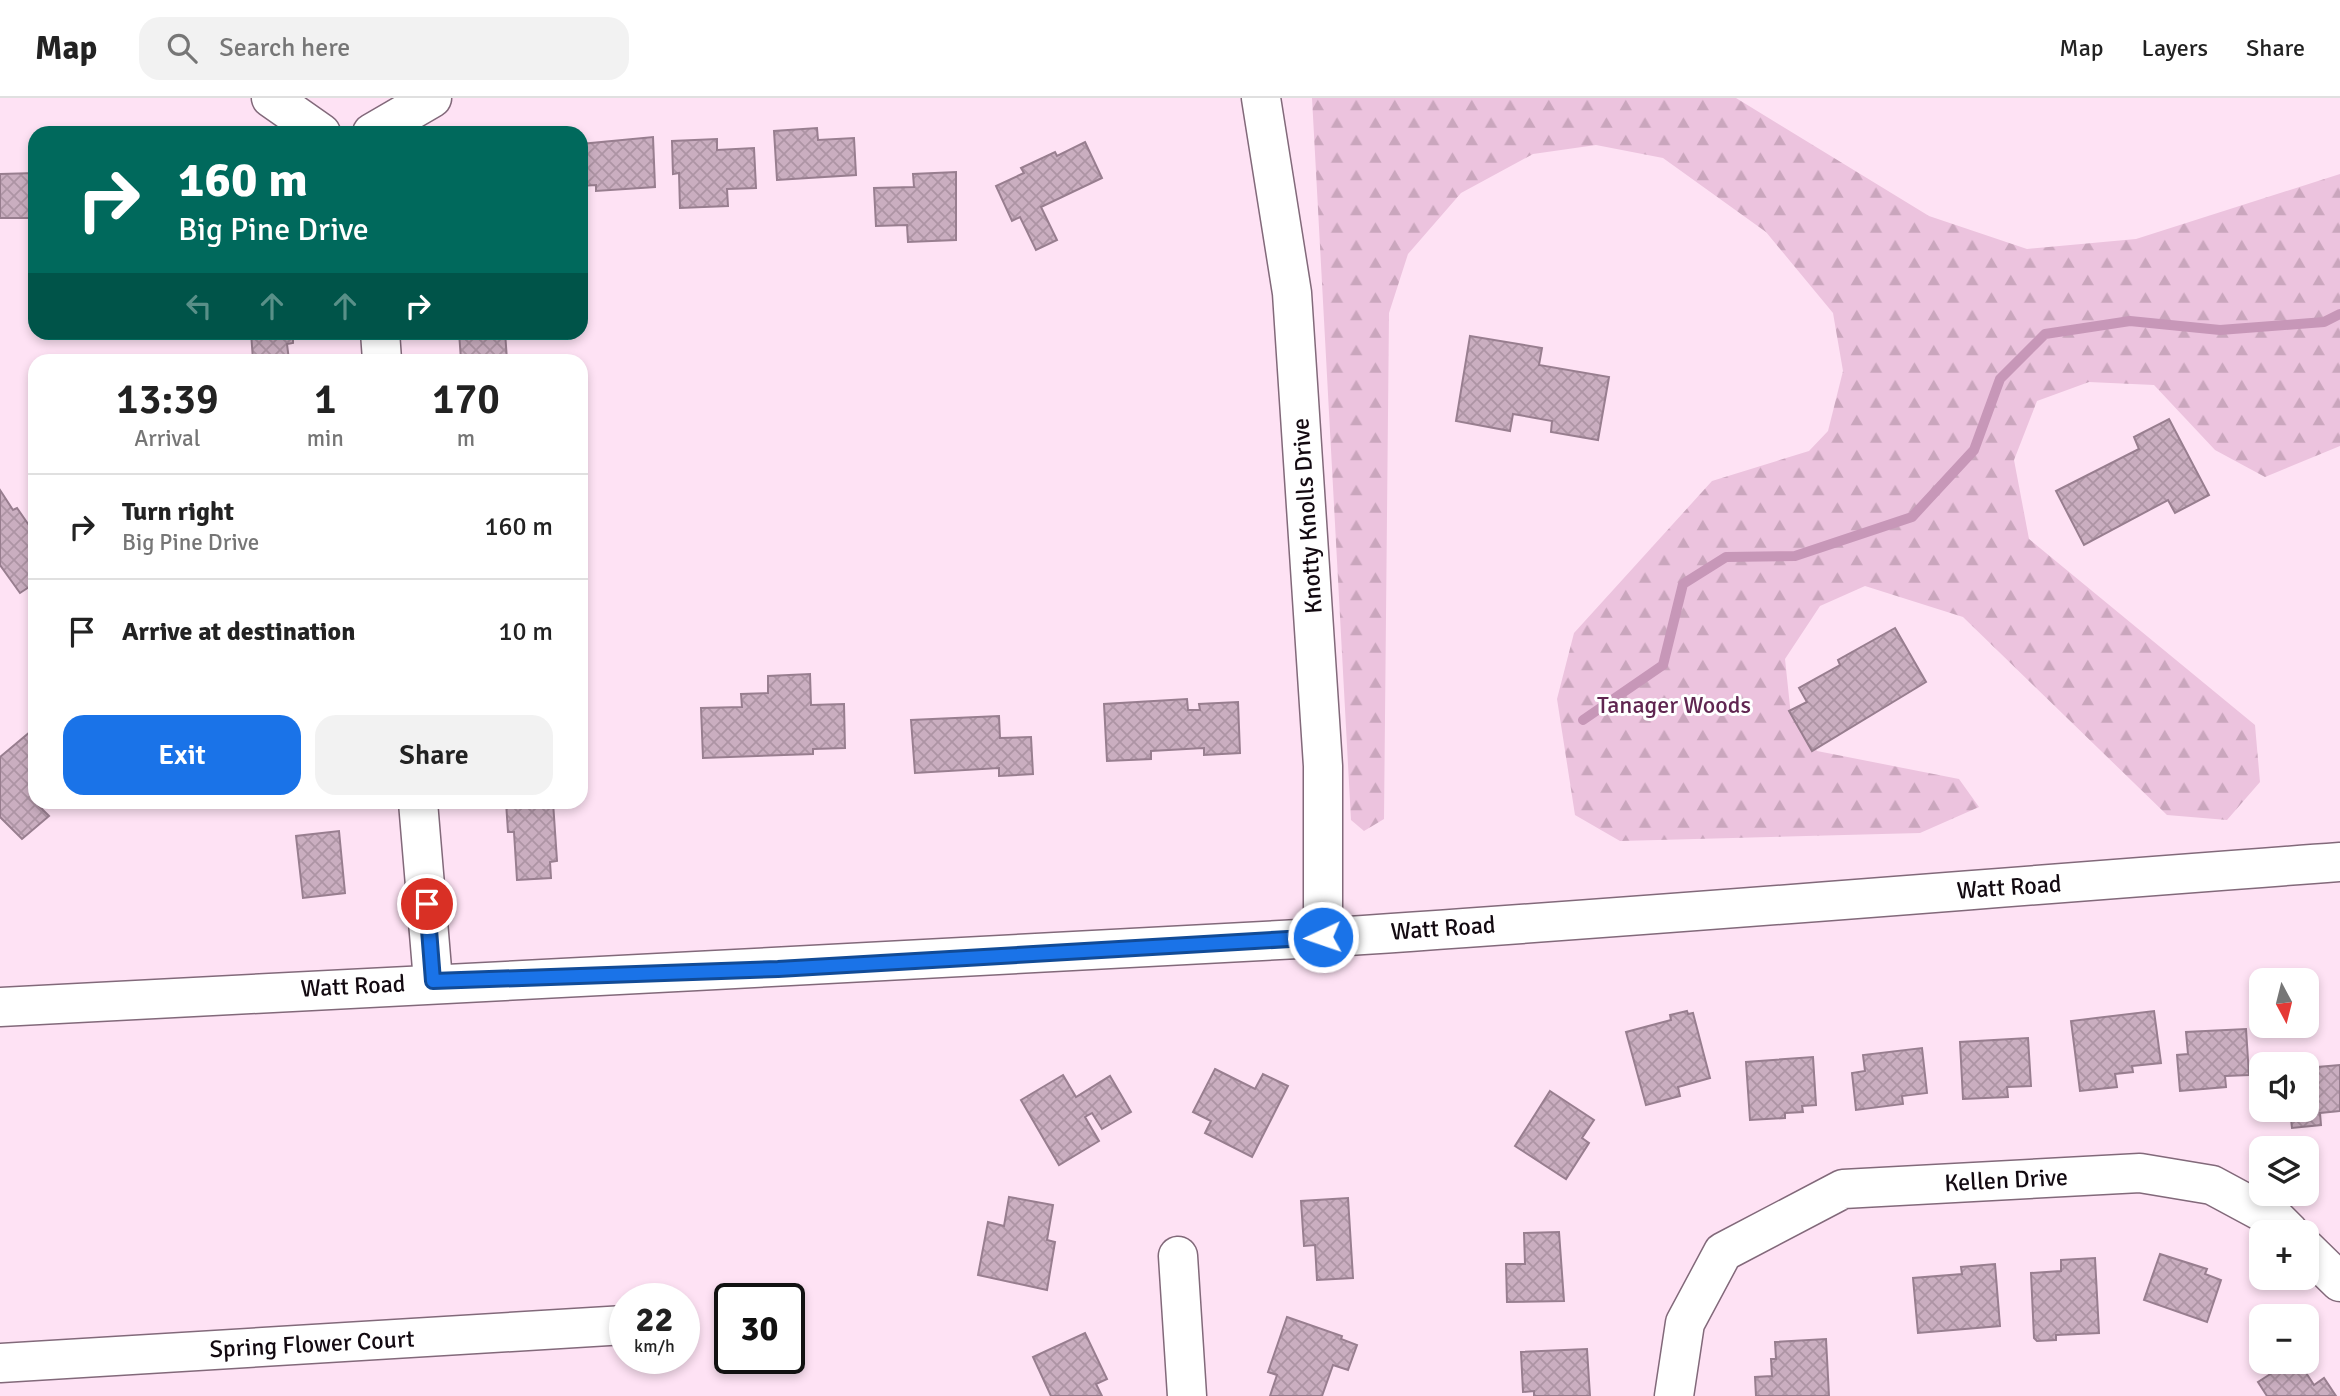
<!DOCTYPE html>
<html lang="en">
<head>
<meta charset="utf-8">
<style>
	body { margin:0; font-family:Signika,sans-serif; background:#f2f2f2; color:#222; height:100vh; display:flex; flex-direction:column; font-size:26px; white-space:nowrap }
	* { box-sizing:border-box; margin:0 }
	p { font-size:23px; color:#767676 }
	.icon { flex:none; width:38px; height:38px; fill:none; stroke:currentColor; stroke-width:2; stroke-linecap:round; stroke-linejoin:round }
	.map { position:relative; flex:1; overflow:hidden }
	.details { position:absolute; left:28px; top:256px; width:560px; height:455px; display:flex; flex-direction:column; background:#fff; border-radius:21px; box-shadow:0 4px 10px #0003 }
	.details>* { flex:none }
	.banner { position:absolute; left:28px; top:28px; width:560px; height:214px; border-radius:21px; box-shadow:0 4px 10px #0003; background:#00695c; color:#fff; overflow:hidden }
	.needle { width:46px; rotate:173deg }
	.fabs { position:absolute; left:2249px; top:870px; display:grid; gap:14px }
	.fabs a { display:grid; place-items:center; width:70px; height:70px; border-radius:14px; background:#fff; box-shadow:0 4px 10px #0003; font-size:35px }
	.speed { position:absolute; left:609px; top:1185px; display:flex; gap:14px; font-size:35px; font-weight:700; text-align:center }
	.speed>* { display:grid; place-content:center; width:91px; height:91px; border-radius:50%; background:#fff; box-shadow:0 4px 10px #0003; line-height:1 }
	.speed small { font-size:18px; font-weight:400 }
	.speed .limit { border:4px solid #111; border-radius:10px; background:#fff; color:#111 }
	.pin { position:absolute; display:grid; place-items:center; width:60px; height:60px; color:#fff; margin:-30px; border:4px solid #fff; border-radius:50%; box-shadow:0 2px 7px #0007 }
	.me { position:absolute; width:77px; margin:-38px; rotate:267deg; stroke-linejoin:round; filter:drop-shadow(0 0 5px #0008) }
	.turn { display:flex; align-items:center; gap:24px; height:147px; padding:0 35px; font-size:32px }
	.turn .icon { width:91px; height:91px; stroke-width:2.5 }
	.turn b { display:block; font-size:49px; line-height:60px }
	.lanes { display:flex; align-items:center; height:66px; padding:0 35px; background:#0003; justify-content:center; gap:35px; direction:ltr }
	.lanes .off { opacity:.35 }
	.eta { display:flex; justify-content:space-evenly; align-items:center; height:119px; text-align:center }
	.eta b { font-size:42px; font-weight:600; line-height:49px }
	.button { display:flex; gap:14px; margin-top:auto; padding:14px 35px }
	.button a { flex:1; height:80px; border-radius:21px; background:#1a73e8; color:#fff; font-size:28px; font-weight:600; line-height:80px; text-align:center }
	.button a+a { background:#f2f2f2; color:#222 }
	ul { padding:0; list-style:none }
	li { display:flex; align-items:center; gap:21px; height:105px; padding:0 35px; border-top:2px solid #e0e0e0 }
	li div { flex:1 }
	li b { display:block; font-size:26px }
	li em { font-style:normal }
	header { display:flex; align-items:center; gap:42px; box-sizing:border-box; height:98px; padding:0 35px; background:#fff; border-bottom:2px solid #e0e0e0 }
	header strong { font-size:33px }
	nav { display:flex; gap:38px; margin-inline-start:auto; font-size:24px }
	.search { width:490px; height:63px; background:#f2f2f2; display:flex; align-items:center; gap:18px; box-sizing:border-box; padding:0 24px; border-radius:21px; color:#767676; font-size:26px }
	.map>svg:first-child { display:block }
	.forest { fill:url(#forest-firs) }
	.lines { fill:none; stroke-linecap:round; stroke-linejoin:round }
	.stream { stroke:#c797b8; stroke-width:10 }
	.building { fill:url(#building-cross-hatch); stroke:#987e8f; stroke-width:2 }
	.minor-casing { stroke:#82697a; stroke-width:41 }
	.minor { stroke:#fff; stroke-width:38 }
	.route-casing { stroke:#114b97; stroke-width:18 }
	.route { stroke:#1a73e8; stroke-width:12 }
	.labels { text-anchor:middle; stroke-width:6; stroke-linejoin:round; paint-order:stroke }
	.street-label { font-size:24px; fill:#130a11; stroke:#fff }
	.park-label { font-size:24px; fill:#602651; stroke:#fff }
</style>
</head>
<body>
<header>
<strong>Map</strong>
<div class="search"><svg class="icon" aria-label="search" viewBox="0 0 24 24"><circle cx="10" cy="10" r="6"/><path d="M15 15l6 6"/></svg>Search here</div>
<nav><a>Map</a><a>Layers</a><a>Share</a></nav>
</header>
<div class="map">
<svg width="2340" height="1298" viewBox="0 0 2340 1298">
	<defs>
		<pattern id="forest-firs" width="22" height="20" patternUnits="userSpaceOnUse" patternTransform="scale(1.75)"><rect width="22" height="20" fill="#ecc3de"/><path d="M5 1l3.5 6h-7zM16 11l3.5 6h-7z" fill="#caa6bd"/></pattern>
		<pattern id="building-cross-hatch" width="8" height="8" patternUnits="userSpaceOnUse" patternTransform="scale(1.75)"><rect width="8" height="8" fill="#caaec0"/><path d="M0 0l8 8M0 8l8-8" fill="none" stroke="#ad94a4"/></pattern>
	</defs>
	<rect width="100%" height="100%" fill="#fee2f4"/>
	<path class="forest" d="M1312,0H1736L1929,118L2027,151L2136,141L2340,76V348L2265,379L2215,352L2154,287L2089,284L2037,303L2014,362L2029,441L2255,627L2260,684L2227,722L2167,717L1963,519L1865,488L1820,508L1785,561L1791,618L1817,653L1959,681L1979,709L1920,735L1620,743L1575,717L1557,601L1574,535L1712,383L1809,353L1828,333L1843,273L1833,215L1766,134L1663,60L1596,47L1533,56L1461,95L1408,156L1389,215L1384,721L1364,733L1351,722Z"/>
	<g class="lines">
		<path class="stream" d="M1583,622L1663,567L1683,486L1726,459L1795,458L1912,419L1974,352L2000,281L2045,236L2130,223L2220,232L2324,224L2340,216"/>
	</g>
	<g class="building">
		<path d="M817,30L818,42L854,40L856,77L777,82L774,33Z"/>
		<path d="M653,39L655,89L596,93V87L581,88V46Z"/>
		<path d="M717,41V52L754,50L756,90L727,91L728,108L680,110L679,75L673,76L672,43Z"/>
		<path d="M1085,44L1102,80L1041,109L1057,142L1036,152L1020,119L1012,123L996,88L1024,75L1021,70L1055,54L1057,58Z"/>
		<path d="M956,74V142L908,144L907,127L876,128L874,90L914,89L913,76Z"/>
		<path d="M35,75V120H0V76Z"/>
		<path d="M251,234H293V245L287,246L289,262H253Z"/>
		<path d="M459,234H505L507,262H461Z"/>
		<path d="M1470,238L1542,250L1539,267L1609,279L1598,342L1551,334L1552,323L1513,316L1510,333L1456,323Z"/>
		<path d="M2169,321L2209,397L2175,415L2168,402L2084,447L2056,393L2139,351L2134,339Z"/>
		<path d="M0,392L13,412L17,410L35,436V485L20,495L0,467Z"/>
		<path d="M1895,530L1926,584L1812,653L1789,613L1807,604L1799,590L1840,567L1838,562Z"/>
		<path d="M810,576L811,607L844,606L845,650L813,651V656L703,660L701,610L742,609L741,596L768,595V578Z"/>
		<path d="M1187,601L1188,612H1200L1199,606L1238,604L1240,655L1204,657V650L1151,653V661L1107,663L1104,606Z"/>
		<path d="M999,618L1000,640L1031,639L1033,676L999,678V670L915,675L911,622Z"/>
		<path d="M30,634L35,640V704L49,718L22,741L0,719V659Z"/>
		<path d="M506,704H553L557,763L550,764L551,780L517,782L514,734H508Z"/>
		<path d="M339,733L345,795L303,800L296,738Z"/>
		<path d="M1687,913L1688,916L1693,915L1710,980L1678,989L1680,998L1646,1007L1626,934L1671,922L1670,917Z"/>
		<path d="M2154,913L2161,965L2132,968L2133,974L2115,976L2117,989L2080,993L2071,923Z"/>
		<path d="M2246,931L2249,977L2225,978L2226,989L2180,993L2177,957L2188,956L2186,934Z"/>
		<path d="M2028,940L2031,988L2007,989L2008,999L1963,1001L1960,944Z"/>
		<path d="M1922,950L1927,995L1902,998L1903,1006L1856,1012L1852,975L1865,973L1863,957Z"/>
		<path d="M1813,959L1816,1007L1802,1008L1803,1014L1785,1015V1020L1750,1022L1746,964Z"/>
		<path d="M2340,967V1013L2320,1015L2321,1027L2292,1030L2290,1012H2306V970Z"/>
		<path d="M1215,971L1255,991L1263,976L1288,988L1252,1059L1205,1035L1211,1023L1193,1014Z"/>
		<path d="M1063,977L1076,999L1110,978L1131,1014L1102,1031L1092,1015L1085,1019L1099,1043L1059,1067L1021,1002Z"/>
		<path d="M1550,993L1594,1022L1582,1040L1589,1045L1566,1081L1515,1048Z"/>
		<path d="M1009,1099L1053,1107L1047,1142L1055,1144L1047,1192L978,1177L988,1124L1004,1128Z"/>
		<path d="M1348,1100L1353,1180L1317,1182L1315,1147L1304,1148L1301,1103Z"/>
		<path d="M1559,1134L1564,1203L1507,1204L1506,1166H1525L1524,1135Z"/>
		<path d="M2160,1156L2207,1171L2205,1176L2221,1182L2207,1224L2144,1202Z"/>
		<path d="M2095,1160L2099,1235L2056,1237V1242L2037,1243L2034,1240L2031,1175L2061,1173V1162Z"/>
		<path d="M1995,1166L2000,1228L1918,1235L1913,1180L1962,1176L1961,1169Z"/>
		<path d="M1287,1219L1342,1238L1341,1241L1357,1247L1348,1272L1333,1267L1322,1298H1270L1277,1277L1268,1274Z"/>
		<path d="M1085,1235L1107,1281L1096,1286L1102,1298H1051L1033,1259Z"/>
		<path d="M1826,1241L1829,1298H1756L1755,1279L1772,1278L1771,1261H1776L1775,1244Z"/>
		<path d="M1587,1251L1590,1298H1534V1293L1523,1294L1521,1254Z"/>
		<path d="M2289,1264H2299L2314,1287L2324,1280L2336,1298H2267L2258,1284Z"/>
	</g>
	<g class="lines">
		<g class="minor-casing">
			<g id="minor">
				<path d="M271,0L321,35"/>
				<path d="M1261,0L1292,195L1323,668V839"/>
				<path d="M372,35L432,0"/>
				<path d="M380,234L382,262"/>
				<path d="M418,704L433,883"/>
				<path d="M0,909C439,883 879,867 1318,840C1659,818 1999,789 2340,764"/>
				<path d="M2306,1151L2340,1184"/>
				<path d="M1178,1158L1187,1298"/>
				<path d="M0,1265L625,1227"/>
				<path d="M1674,1298L1685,1225L1723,1154L1843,1091L2140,1075L2212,1087L2277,1122L2289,1134"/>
			</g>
		</g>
		<use href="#minor" class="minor"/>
	</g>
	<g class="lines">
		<g class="route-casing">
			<path id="route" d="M427,806L433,883L778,871L1323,839"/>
		</g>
		<use href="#route" class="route"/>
	</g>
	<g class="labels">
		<g class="street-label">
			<text transform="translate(1307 418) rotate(-94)" y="8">Knotty Knolls Drive</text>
			<text transform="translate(2009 789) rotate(-4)" y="8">Watt Road</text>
			<text transform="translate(1443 830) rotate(-4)" y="8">Watt Road</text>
			<text transform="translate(353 888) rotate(-3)" y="8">Watt Road</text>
			<text transform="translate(2006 1082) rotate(-3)" y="8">Kellen Drive</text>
			<text transform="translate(312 1246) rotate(-3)" y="8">Spring Flower Court</text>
		</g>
		<g class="park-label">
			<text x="1674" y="615">Tanager Woods</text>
		</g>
	</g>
</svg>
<div class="fabs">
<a><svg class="needle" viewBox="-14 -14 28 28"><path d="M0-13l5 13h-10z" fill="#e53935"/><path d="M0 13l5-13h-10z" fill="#767676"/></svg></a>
<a><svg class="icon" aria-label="sound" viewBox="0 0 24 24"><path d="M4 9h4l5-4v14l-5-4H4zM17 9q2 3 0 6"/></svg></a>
<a><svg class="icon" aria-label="layers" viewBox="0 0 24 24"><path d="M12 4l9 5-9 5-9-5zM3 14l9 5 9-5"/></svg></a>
<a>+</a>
<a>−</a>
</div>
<div class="speed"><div>22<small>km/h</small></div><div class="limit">30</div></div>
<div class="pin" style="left:427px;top:806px;background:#d93025"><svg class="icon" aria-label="arrive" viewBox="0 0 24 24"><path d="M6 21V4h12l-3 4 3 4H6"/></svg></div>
<svg class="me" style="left:1323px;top:839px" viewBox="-20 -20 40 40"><circle r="17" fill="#1a73e8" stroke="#fff" stroke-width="3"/><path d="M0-11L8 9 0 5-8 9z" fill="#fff"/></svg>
<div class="banner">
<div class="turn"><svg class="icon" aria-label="right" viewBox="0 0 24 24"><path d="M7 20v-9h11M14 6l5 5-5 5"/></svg><div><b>160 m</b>Big Pine Drive</div></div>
<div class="lanes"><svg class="icon off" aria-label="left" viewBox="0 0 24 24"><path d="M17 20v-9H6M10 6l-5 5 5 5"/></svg><svg class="icon off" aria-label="ahead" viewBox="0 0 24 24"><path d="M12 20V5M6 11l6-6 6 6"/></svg><svg class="icon off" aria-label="ahead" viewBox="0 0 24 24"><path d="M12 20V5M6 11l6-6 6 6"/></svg><svg class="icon" aria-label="right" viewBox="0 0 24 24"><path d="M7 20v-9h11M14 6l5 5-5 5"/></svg></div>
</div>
<section class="details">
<div class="eta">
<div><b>13:39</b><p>Arrival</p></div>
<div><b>1</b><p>min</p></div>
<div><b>170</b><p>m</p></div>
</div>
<ul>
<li><svg class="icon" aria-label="right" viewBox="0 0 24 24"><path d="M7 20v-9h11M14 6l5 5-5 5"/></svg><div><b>Turn right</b><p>Big Pine Drive</p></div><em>160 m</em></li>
<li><svg class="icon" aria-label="arrive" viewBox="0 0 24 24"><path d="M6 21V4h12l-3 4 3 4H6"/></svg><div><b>Arrive at destination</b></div><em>10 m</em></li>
</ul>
<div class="button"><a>Exit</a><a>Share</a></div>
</section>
</div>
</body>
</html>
